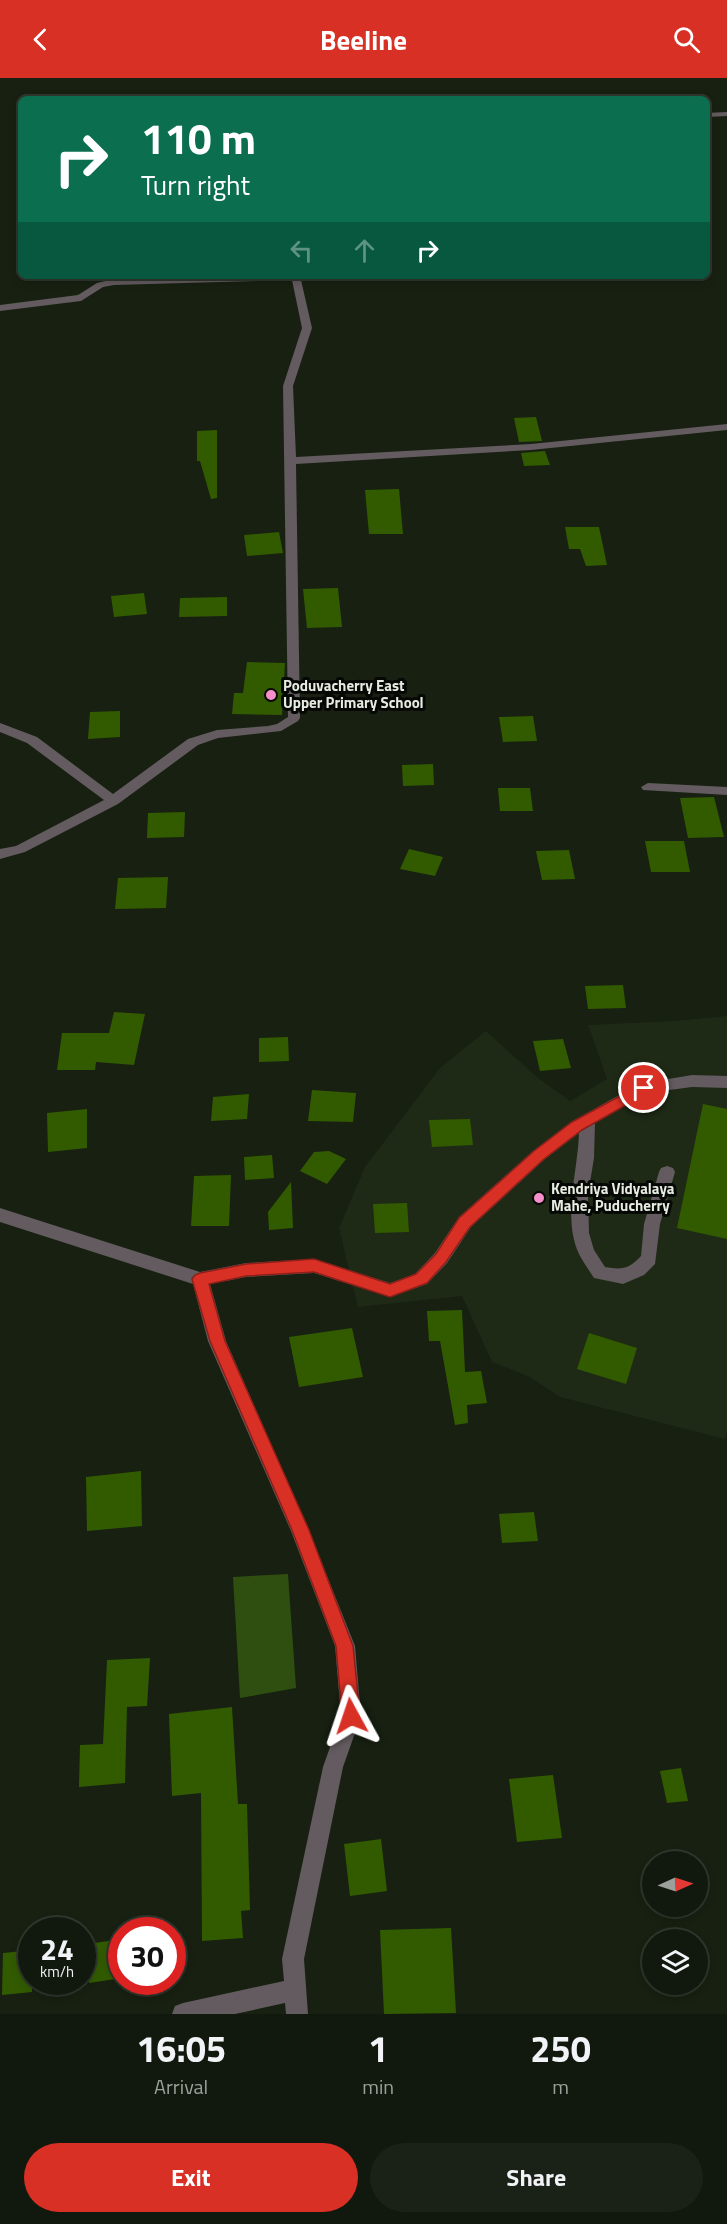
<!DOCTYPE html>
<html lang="en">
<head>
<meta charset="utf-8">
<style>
	body { margin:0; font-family:"Titillium Web",sans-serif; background:#1a2116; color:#f1f3f6; height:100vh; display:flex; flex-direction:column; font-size:22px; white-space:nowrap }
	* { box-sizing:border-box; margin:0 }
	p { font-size:20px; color:#9ca09d }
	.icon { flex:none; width:33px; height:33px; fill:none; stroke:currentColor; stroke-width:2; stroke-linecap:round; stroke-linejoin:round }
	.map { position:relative; height:1936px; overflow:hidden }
	.panel { display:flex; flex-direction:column; background:#11180d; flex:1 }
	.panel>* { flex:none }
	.top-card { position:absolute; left:18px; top:18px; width:692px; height:183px; border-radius:9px; box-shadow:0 3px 9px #0003,0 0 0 2px #30372e; background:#0b6e4f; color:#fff; overflow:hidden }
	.needle { width:39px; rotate:87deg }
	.tools { position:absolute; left:642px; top:1773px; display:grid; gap:12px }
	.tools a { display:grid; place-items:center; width:66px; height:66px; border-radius:50%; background:#11180d; box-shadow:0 3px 9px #0003,0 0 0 2px #30372e; font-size:30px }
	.speed { position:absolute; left:18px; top:1839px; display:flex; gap:12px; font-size:30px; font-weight:700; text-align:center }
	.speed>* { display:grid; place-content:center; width:78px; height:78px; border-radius:50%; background:#11180d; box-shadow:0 3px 9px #0003,0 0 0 2px #30372e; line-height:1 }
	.speed small { font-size:15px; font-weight:400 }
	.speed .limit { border:9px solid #d22; background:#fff; color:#111 }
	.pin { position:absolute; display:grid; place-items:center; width:51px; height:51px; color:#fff; margin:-26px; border:3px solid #fff; border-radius:50%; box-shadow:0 2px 6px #0007 }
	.me { position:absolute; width:66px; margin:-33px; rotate:355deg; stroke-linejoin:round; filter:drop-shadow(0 0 4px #0008) }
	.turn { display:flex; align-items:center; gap:21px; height:126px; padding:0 24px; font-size:27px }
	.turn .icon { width:78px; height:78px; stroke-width:2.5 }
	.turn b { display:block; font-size:42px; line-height:51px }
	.lanes { display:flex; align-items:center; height:57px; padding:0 24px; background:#0003; justify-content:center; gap:30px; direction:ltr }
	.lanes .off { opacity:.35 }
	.eta { display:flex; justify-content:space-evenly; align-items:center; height:102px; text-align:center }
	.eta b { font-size:36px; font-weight:700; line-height:42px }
	.primary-button { display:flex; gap:12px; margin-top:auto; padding:12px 24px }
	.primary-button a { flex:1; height:69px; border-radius:36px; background:#d93025; color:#fff; font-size:24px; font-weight:700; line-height:69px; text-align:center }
	.primary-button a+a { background:#1a2116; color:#f1f3f6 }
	header { display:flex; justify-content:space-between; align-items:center; height:78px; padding:0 24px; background:#d93025; color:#fff; font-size:27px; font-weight:700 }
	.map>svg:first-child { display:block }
	.built { fill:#1e2a16 }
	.water { fill:#2f4f10 }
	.building { fill:#325b00 }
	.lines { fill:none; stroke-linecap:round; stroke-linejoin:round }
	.street { fill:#635b5f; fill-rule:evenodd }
	.route { fill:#d93025; stroke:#8d1f18; stroke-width:1.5 }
	.poi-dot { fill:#f98fca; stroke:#050804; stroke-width:2 }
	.labels { text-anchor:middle; stroke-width:6; stroke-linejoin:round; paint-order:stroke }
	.poi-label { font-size:15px; font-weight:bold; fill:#e6ece2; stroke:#050804; text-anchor:start }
</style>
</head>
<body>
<header><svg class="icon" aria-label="back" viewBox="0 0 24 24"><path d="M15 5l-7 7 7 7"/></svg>Beeline<svg class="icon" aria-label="search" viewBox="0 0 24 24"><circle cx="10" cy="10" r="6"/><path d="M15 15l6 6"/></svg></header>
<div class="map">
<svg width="727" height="1936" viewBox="0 0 727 1936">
	<rect width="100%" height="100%" fill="#172011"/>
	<path class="built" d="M727,938V1353L725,1361L560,1319L530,1299L492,1284L462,1218L358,1229L339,1150L365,1089L440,990L486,953L538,1000L570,1023L607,1001L588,947L675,943Z"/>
	<path class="water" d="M288,1496L296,1610L240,1620L233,1499Z"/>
	<g class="building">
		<path d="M536,339L542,363L519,364L514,340Z"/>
		<path d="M217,352V420L211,421L200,383H197V353Z"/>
		<path d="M545,373L550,387L524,388L521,375Z"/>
		<path d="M399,411L403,456H369L365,412Z"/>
		<path d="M565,449H599L607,487L586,488L580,471H569Z"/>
		<path d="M279,454L283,475L247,478L244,457Z"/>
		<path d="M338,510L342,549L307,550L303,511Z"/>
		<path d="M144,515L147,536L114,539L111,518Z"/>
		<path d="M227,519V538L179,539L180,520Z"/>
		<path d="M247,584L285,585L282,637L232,636L234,615H243Z"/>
		<path d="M120,633V659L88,661L90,634Z"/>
		<path d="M533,638L537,663L503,664L499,639Z"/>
		<path d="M433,686L434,707L403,708L402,687Z"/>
		<path d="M498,710H530L533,733H500Z"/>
		<path d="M714,719L724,759L688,760L680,720Z"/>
		<path d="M185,734L184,759L147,760L148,735Z"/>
		<path d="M645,763H684L690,794H651Z"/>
		<path d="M409,771L443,779L435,798L400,791Z"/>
		<path d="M569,772L575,801L542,802L536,773Z"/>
		<path d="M168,799L166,830L115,831L118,800Z"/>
		<path d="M623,907L626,930L588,931L585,908Z"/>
		<path d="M114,934L145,936L134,987L96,984L95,992H57L62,955H109Z"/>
		<path d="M288,959L289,983L259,984V960Z"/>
		<path d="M563,961L571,990L540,993L533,963Z"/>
		<path d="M312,1012L356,1015L353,1044L308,1043Z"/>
		<path d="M249,1016L247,1041L211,1043L213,1019Z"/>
		<path d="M703,1026L727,1031V1161L677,1150Z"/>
		<path d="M87,1031V1070L48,1074L47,1035Z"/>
		<path d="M470,1041L473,1067L432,1069L429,1042Z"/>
		<path d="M329,1073L346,1081L327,1106L300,1093L314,1074Z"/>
		<path d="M272,1077L274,1100L245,1102L244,1079Z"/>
		<path d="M231,1097L229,1148H191L194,1098Z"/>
		<path d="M291,1104L293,1150L269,1152L268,1134Z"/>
		<path d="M407,1125L409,1154L375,1155L373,1126Z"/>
		<path d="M462,1232L465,1294L481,1293L487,1325L467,1327L468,1345L455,1347L440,1263H429L427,1233Z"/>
		<path d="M352,1250L363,1299L299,1309L289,1259Z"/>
		<path d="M589,1255L637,1270L626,1306L577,1291Z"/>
		<path d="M141,1393L142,1448L87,1453L86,1399Z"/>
		<path d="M534,1434L538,1463L502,1465L499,1436Z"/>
		<path d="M150,1580L147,1628L127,1629L125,1705L79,1709L80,1667L103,1666L107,1582Z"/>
		<path d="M232,1629L238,1726H247L250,1832L241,1833L243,1860L202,1863L201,1715L172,1718L169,1636Z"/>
		<path d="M681,1690L688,1723L667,1725L660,1693Z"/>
		<path d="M553,1697L562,1760L517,1764L509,1701Z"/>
		<path d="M381,1761L387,1813L350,1818L344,1766Z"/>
		<path d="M451,1850L456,1935L384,1936L380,1852Z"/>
		<path d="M122,1861V1900L89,1905L87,1866Z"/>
		<path d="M32,1872V1914L2,1917L3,1875Z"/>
	</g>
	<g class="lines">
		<g class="street">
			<path d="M727,34V38L706,39V35Z"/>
			<path d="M245,198H364L359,201L301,202L312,250L293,308L296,379L531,366L727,346V352L531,372L296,386L300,640L298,643L281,653L218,660L198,667L118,726L25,774L0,781V771L16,768L104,722L27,665L0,654V645L37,659L113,716L188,661L217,652L268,648L277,646L288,639L283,308L302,250L292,202L114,207L103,209L81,223L0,233V227L78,217L97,205L114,201Z"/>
			<path d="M648,705L727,709V717L643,712L641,709Z"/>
			<path d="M692,997L727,998V1010L692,1009L647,1015L595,1045L594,1080L588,1116L589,1155L594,1172L605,1189C622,1192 629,1191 641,1178L644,1146L659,1094L661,1090L667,1088L673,1090L675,1094L660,1146L655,1186L644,1197L623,1206L594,1200C589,1192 583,1184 579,1176C562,1140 578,1093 579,1055L545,1081L471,1149L447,1185L427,1206L390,1219L314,1195L246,1199L210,1206L226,1263L309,1453L355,1568L361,1638L343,1689L304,1881L308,1936H286L285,1925L235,1936H172L175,1928L183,1925L284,1903L282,1881L323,1689L341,1638L335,1568L291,1453L208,1263L193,1206L0,1144V1130L200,1194L246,1185L314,1181L390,1205L415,1196L435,1175L459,1139L533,1073L571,1044L639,1006Z"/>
		</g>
	</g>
	<path class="route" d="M644,1005L649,1006L651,1010L649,1014L582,1052L544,1081L470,1149L446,1184L427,1205L390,1219L314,1194L246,1198L209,1206L225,1263L309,1452L353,1568L360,1638L357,1644L351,1647L344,1644L342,1638L336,1568L292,1452L210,1263L192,1201L195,1197L200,1195L246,1186L314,1181L390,1206L416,1196L436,1176L459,1140L534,1073L572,1044Z"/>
	<g class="poi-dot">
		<circle cx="271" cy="617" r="6"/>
		<circle cx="539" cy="1120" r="6"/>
	</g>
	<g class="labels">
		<g class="poi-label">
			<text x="283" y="613">Poduvacherry East<tspan x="283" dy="17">Upper Primary School</tspan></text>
			<text x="551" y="1116">Kendriya Vidyalaya<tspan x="551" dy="17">Mahe, Puducherry</tspan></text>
		</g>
	</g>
</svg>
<div class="tools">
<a><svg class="needle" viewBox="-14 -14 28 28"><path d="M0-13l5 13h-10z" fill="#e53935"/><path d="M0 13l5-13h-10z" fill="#9ca09d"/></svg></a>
<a><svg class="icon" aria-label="layers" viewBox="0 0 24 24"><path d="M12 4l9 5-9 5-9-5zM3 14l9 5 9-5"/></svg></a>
</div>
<div class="speed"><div>24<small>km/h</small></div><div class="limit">30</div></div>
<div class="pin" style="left:644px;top:1010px;background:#d93025"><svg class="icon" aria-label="arrive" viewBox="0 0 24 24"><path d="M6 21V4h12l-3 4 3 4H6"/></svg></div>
<svg class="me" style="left:351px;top:1638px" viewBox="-20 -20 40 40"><path d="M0-17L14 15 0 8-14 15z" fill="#d93025" stroke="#fff" stroke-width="4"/></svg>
<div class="top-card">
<div class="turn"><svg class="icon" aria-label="right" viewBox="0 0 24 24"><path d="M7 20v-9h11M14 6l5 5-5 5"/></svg><div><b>110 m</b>Turn right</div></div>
<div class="lanes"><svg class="icon off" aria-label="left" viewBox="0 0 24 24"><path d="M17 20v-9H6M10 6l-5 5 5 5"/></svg><svg class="icon off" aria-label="ahead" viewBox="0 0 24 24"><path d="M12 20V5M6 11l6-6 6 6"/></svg><svg class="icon" aria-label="right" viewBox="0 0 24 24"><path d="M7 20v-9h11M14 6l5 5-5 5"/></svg></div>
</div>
</div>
<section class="panel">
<div class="eta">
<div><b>16:05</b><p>Arrival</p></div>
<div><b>1</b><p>min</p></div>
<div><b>250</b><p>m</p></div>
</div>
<div class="primary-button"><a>Exit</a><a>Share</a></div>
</section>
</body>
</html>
